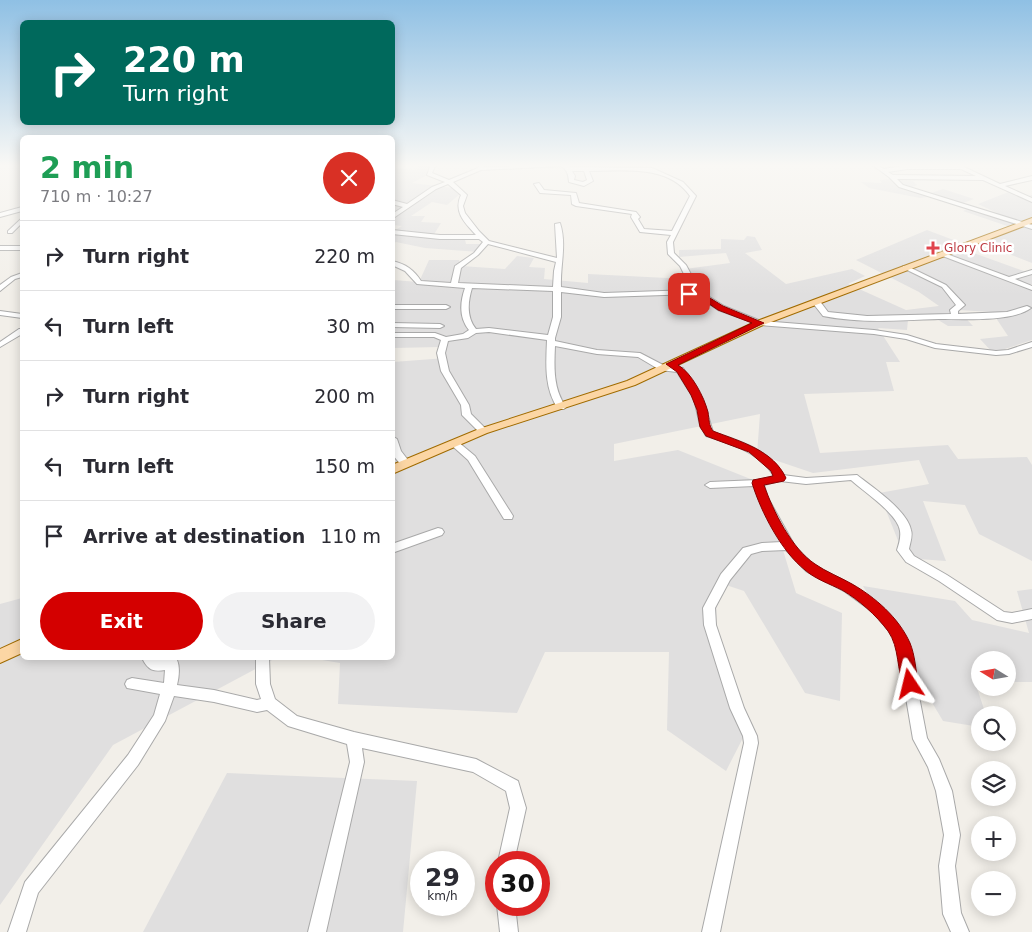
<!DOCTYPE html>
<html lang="en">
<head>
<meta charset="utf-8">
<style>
	body { margin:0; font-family:"DejaVu Sans",sans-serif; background:#f2f2f3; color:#2b2b33; height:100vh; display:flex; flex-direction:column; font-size:19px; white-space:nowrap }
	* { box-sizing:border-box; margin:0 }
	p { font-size:16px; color:#7c7c81 }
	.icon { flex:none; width:28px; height:28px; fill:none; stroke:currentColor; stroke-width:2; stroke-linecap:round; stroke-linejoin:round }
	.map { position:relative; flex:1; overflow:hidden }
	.details { position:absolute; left:20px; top:135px; width:375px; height:525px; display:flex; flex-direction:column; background:#fff; border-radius:8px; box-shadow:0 2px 12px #0003 }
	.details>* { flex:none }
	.top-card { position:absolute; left:20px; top:20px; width:375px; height:105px; border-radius:8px; box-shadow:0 2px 12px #0003; background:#00695c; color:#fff; overflow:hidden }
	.needle { width:32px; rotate:281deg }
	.tools { position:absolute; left:971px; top:651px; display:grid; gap:10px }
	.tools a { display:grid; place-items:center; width:45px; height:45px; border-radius:50%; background:#fff; box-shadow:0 2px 12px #0003; font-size:25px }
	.speed { position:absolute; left:410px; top:851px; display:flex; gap:10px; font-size:25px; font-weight:700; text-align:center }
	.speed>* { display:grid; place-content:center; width:65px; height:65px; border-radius:50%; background:#fff; box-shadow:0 2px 12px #0003; line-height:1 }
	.speed small { font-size:12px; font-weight:400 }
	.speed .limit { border:8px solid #d22; background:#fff; color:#111 }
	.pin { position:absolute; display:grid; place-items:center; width:42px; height:42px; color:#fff; margin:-21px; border-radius:10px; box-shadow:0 2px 8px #0006 }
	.me { position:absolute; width:55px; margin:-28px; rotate:350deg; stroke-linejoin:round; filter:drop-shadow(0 0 4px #0008) }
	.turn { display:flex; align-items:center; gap:18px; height:105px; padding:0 20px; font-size:22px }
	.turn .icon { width:65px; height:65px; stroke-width:2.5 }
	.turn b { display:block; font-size:35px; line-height:42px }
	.round { display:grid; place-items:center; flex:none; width:52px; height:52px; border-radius:26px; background:#f2f2f3 }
	.head { display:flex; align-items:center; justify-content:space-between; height:85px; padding:0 20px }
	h1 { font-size:30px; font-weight:700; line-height:38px; color:#1e9e55 }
	.primary-button { display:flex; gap:10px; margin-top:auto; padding:10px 20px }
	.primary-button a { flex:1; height:58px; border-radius:30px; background:#d40000; color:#fff; font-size:20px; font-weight:700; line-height:58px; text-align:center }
	.primary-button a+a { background:#f2f2f3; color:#2b2b33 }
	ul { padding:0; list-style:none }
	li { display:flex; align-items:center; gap:15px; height:70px; padding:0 20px; border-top:1px solid #e1e1e2 }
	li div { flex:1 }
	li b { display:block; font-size:19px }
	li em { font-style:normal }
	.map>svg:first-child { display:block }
	.residential { fill:#e0dfdf }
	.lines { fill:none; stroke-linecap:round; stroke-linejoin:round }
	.minor-casing { stroke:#a9a9a9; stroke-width:2 }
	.major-casing { stroke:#a06b00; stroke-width:2 }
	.minor { fill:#fff; fill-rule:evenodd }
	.major { fill:#fcd6a4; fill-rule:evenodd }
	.route { fill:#d40000; stroke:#8a0000 }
	.health-dot { fill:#e0444e; stroke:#fff; stroke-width:2 }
	.labels { text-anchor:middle; stroke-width:5; stroke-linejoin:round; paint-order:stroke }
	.far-health-label { font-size:12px; fill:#be3a42; stroke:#fff; text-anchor:start }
</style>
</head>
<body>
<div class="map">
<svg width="1032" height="932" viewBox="0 0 1032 932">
	<rect width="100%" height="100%" fill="#f2efe9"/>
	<g class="residential">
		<path d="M420,164H436L429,174L412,183L453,188L461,193L447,205L432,202L411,216H425L421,222L441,223L433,236L465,239L466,244H487L479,252L425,248L396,242L393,244L392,232L402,226L393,225L395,221L393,220V168L416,170Z"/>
		<path d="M893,179L897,181H913L917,185L910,188L928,194L943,189L974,199L960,204L935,196L920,198L869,188L861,182L882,183L880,180Z"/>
		<path d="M1011,191L1025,197L1032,195V263L981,243L1013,228L963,211L969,208L988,215L997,213L978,204Z"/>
		<path d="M927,230L964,244L957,247L1032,274V284L1030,285L1032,286V340L993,353L980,339L1008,336L992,312L958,310L973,326H948L935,318L908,320L907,330L878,328L900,362H886L894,391L804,394L820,453L948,445L958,459L1027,457L1032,465V561L979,534L965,505L923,501L946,561L905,558L879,493L929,484L919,460L813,473L757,454L760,414L614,444V461L678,450L763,484L796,593L842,613L840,701L805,693L744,591L717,582L716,625L747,730L726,771L667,730L669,652H545L517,713L338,704L340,663L310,658H392L393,362L446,358L440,347L393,348V280L419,282L429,260H459L461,266L505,269L517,256L534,258L529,267L545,268L544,279L588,283V274L687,279L685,269L730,263L726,253L679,257V250L721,249V239L744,240L747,236L755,237L762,250L745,253L786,284L852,269L865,276L848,284L906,310L939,306L919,292L856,260Z"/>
		<path d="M863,586L955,601L972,620L1029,633L1017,591L1032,589V682H1008V660H980V682H975L986,715H980V727L943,721Z"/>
		<path d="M22,598V658H276L113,745L0,905V604Z"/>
		<path d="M227,773L417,781L403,932H143Z"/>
	</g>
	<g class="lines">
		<g class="minor-casing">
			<g id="minor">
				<path d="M431,164H436L432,173L449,180L478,168L480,164H485L484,167L518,166L517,164L523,165L565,164L570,167L652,168L683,182L696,196L673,242L674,253L686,265L700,291L724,306L761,321L874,330L907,335L936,344L996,351L1008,350L1032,342V347L1009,354L996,355L935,348L906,339L874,334L760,325L718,310L695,294L604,297L561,292V317L555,338V341L597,350L640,353L665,366L683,368L703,399L713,432C740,441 768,449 783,475L806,478L857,475C872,487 907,510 911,530C913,536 910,543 909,549L914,556L947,575L1004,612L1012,613L1032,609V619L1012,623L997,620L939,581L906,562L897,550C899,544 901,537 900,531C898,514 863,491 851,480L806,484L780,481L764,485L768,498L796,548L814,565L852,585L882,607L897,623L909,644L927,738L939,759L952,791L960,835L955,866L961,913L969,932H951L943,914L939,866L944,835L936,791L928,767L913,739L897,645L889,631L874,613L844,591L806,571L786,550L762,551L751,554L730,580L715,608L716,625L744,708L757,736L758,743L720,932H702L744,743L743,736L730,708L704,625L703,608L721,574L743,548L762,543L782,542L758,498L754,486L710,488L705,485L710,482L758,480L774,476C760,452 731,444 706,436L700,425L694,399L677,372L660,370L638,357L597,354L555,346C554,367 553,389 566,407L564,409H558C544,388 546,364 547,340L489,332L476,333L468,338L448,341L445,353L449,371L469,405L471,414L488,431L483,434L480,433L462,415L461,405L441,371L437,353L441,340L434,337H392V333H435L446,337L463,334L469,330C459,318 460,302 465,288L417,284L405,271L392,265V261C406,264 414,270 421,281L451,283L455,266L474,253L483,242L479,239H440L392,234V230L440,235H476C465,223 453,212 461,195L448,184L436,189L392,219V214L403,207L392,204V200L407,204L432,187L445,182L427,175ZM561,166C568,171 568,174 569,182L584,186L593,181L589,171C622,171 668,164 690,196L672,231L644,229L638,219L640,217L636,212L579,203L576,193L544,190L539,183L534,184L540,193L571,195L572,204L576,206L632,214L631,217L640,232L671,235L667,242L668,254L680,266L692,290L604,293L561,287C560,265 567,245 560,223L555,224L557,258L489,241L479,231L465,213L463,206L467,195L453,182L481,170ZM572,171H584L587,180L583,182L574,180L575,176ZM488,244L556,262L554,271L553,287L458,283L461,268L478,255ZM472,288L553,291V317L548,335L489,328L476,329C466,317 468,301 472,288Z"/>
				<path d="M871,164H876L884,169L907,165L958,166L957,164H962L964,167L1000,184L1032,176V180L1005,186L1032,198V202L983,180L897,179L903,185L1032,225V229L899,187L889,177ZM907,169H961L976,176L893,175L888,172Z"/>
				<path d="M22,207V211L0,217V213Z"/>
				<path d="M22,218V223L12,233H8V231Z"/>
				<rect x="0" y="246" width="22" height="4"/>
				<path d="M940,253H944L1009,277L1032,270V274L1015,279L1032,286V290L940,255Z"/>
				<path d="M903,266H907L946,285L965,305L958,311V314L1007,312L1027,306L1031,308C1013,322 963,319 939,319C901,320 862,324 823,316L812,302L819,300L828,312L867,316L951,314L950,310L956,305L942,287L903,268Z"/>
				<path d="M22,273V277L15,279L0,291V285L11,277Z"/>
				<path d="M392,305H446L450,307L446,309H392Z"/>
				<path d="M0,311L22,314V318L0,315Z"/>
				<path d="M392,323L440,324L444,326L440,328L392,327Z"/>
				<path d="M19,329H22V334L0,347V342Z"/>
				<path d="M392,436L397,439L401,451L411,464L410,466H402L392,454Z"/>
				<path d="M454,440L457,441L475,456L513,516L512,519H504L468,460L449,443Z"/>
				<path d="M438,528L442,529L444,532L442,535L392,553V544Z"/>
				<path d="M142,658H156L158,660L172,658L177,660C180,667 179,677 177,685L214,690L257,700L261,699L256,684V658H269L270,684L275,699L297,716L354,732L476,759L518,781L526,808L514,862H498L510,808L506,791L473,772L362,748L364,762L326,932H308L350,762L347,744L288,726L267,710L257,712L214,702L174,696L165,721L138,765L38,893L26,932H8L25,882L128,755L154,715L160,694L127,688L125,684L127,680L132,678L164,683L165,670C153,672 148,670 142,658Z"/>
				<path d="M497,905H515L518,932H500Z"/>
			</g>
		</g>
		<g class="major-casing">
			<g id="major">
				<path d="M1032,218V223L763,325L635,385L487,433L392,474V465L479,429L627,381L757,321Z"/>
				<path d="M22,639V653L0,663V649Z"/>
			</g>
		</g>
		<use href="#minor" class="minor"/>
		<use href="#major" class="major"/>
	</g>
	<linearGradient id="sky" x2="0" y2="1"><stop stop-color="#8fc0e4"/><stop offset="0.56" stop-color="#f9f8f5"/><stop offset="1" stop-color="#f9f8f5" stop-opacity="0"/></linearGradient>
	<rect width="1032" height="295" fill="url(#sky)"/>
	<path class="route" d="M697,290L723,306L764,323L678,365C692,373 704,397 708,412C709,419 709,426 713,431C741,442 773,450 786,478L784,481L764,485C773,511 792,549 815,564C826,572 840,577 852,584C875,597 899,618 910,643C915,655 916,671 918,684L916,689L910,691L905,689C896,670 900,648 888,631C876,615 859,600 842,590C830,584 815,579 805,570C781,551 761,512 752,483L753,480L773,476L771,471L749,452L706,436L700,427L697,410L691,395L677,372L666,364L752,323L718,310L696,295L689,296L685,294Z"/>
	<path class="health-dot" d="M930.5 240.5h5v5h5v5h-5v5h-5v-5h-5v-5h5z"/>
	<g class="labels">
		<g class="far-health-label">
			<text x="944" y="252">Glory Clinic</text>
		</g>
	</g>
</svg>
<div class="tools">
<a><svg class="needle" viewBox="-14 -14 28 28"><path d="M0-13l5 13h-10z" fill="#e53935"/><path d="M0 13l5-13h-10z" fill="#7c7c81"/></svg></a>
<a><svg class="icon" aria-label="search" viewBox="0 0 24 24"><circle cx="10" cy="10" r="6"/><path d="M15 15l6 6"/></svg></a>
<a><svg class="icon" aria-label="layers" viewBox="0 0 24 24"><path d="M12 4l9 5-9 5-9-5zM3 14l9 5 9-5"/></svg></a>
<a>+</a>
<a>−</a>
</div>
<div class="speed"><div>29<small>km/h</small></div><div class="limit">30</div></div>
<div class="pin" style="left:689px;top:294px;background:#d93025"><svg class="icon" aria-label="arrive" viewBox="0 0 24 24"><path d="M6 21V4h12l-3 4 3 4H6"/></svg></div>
<svg class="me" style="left:910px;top:684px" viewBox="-20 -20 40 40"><path d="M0-17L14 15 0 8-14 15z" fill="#d40000" stroke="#fff" stroke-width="4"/></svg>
<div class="top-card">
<div class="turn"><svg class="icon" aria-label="right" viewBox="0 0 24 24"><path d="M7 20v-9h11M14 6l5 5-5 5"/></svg><div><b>220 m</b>Turn right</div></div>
</div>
<section class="details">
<div class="head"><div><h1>2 min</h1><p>710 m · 10:27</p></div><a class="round" style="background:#d93025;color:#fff"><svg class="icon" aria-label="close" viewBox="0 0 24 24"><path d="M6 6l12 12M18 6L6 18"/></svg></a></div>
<ul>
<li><svg class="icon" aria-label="right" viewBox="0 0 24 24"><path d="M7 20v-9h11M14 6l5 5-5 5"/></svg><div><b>Turn right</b></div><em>220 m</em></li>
<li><svg class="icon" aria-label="left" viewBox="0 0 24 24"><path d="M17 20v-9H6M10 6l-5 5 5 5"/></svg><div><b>Turn left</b></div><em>30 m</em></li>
<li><svg class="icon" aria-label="right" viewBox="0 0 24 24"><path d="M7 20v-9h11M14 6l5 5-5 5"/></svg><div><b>Turn right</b></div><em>200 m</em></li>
<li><svg class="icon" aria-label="left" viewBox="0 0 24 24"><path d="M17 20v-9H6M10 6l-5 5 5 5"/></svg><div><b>Turn left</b></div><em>150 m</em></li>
<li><svg class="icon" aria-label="arrive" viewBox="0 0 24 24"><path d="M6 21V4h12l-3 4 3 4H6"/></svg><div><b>Arrive at destination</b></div><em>110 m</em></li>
</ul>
<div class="primary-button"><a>Exit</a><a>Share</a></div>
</section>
</div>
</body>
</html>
